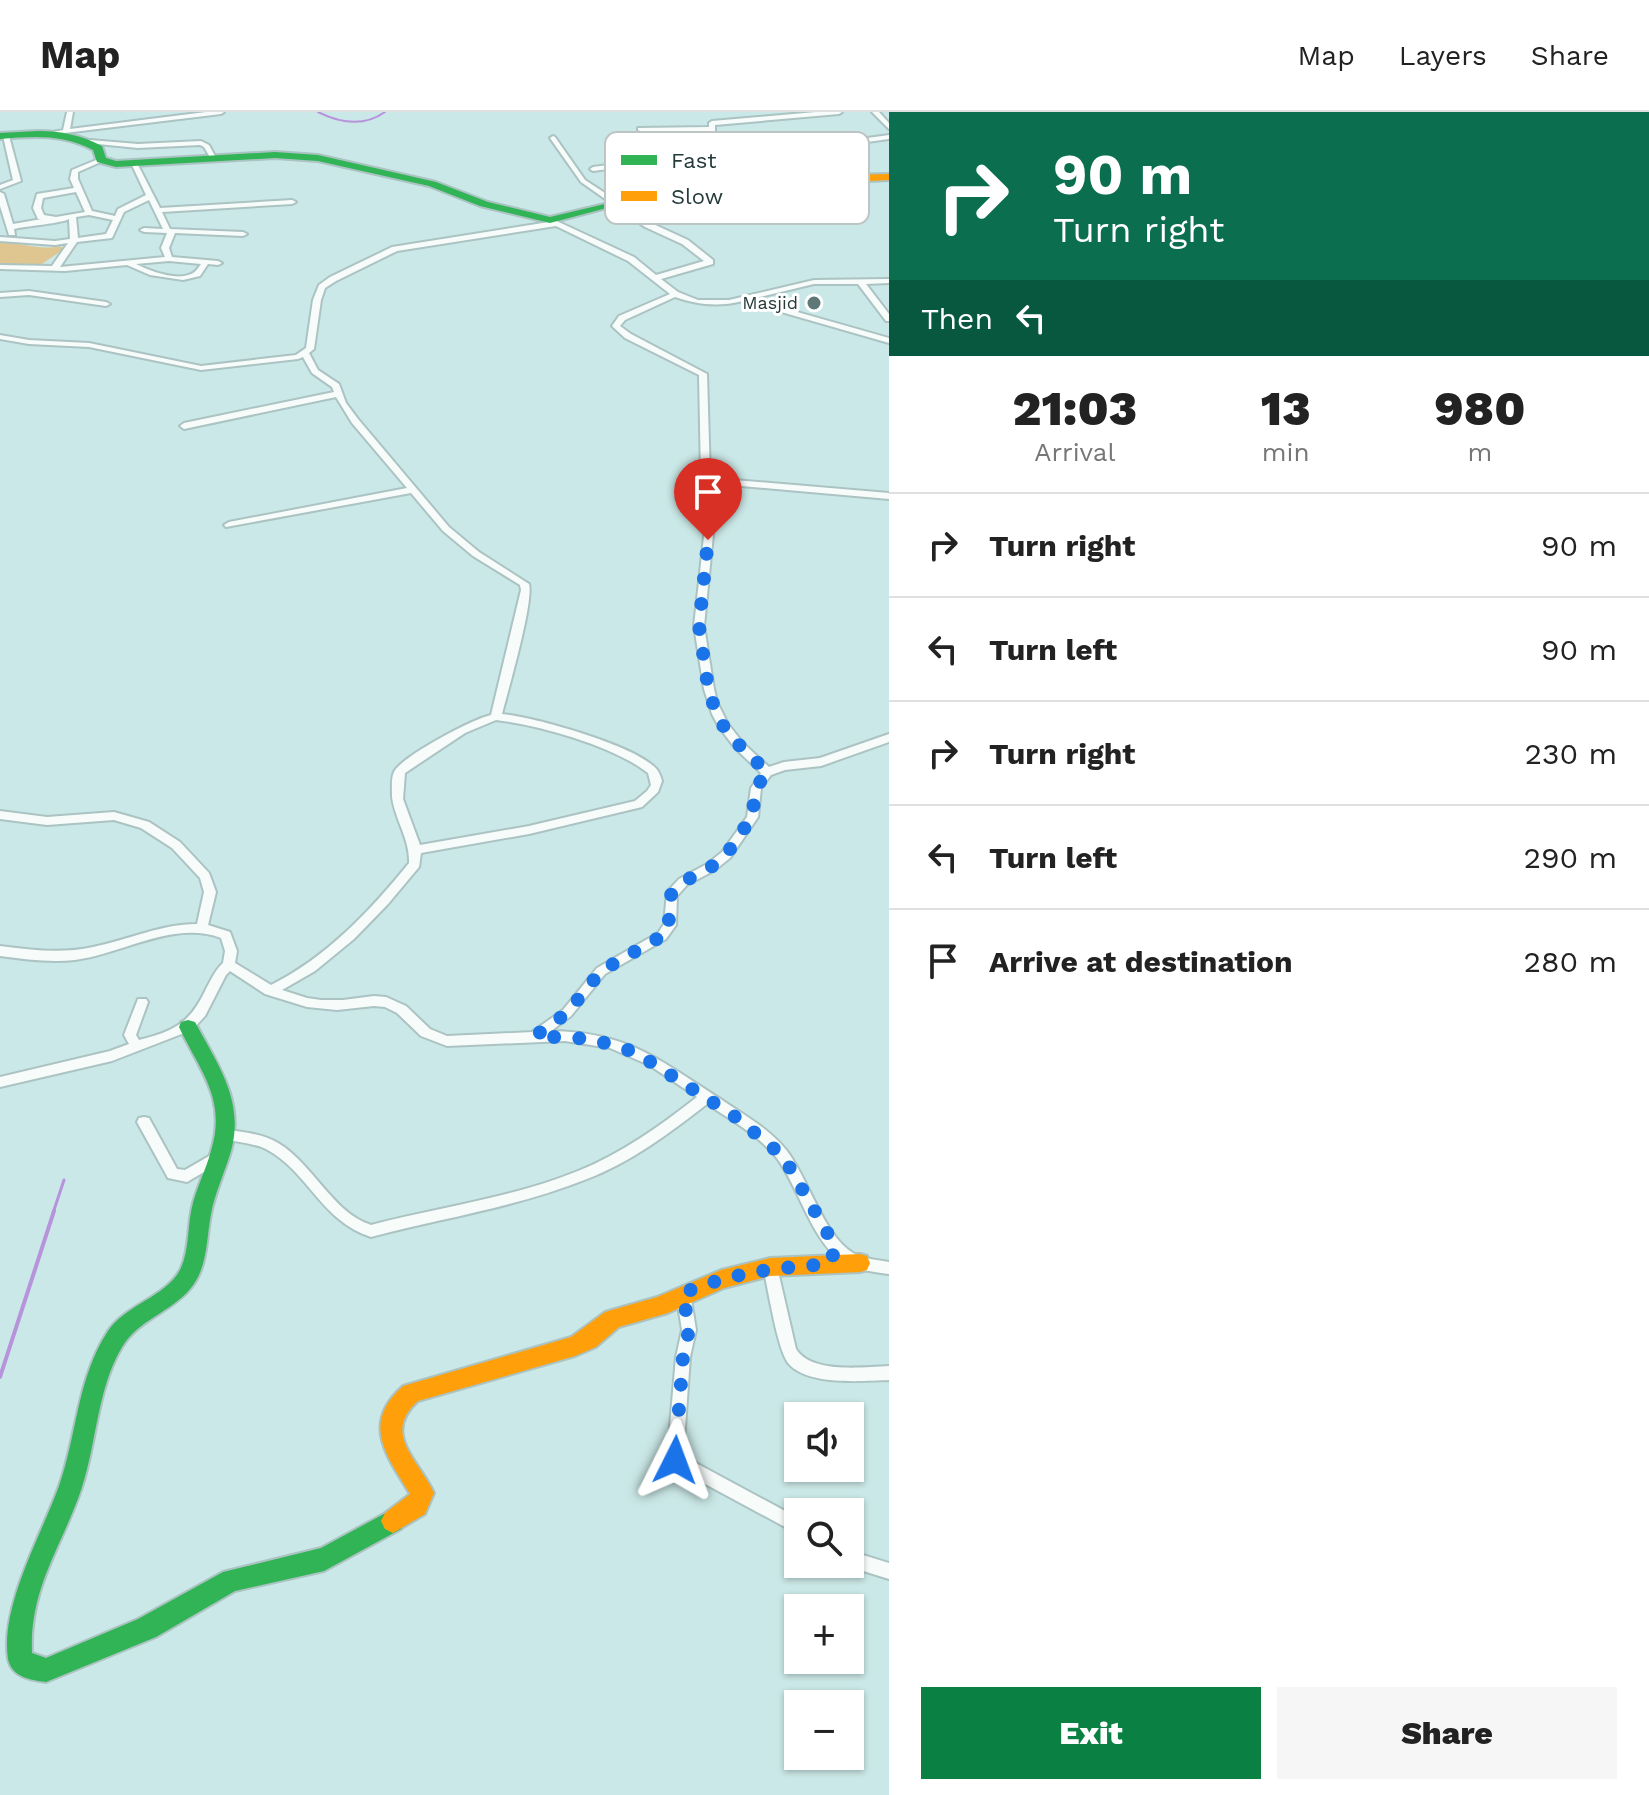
<!DOCTYPE html>
<html lang="en">
<head>
<meta charset="utf-8">
<style>
	body { margin:0; font-family:"Work Sans",sans-serif; background:#f6f6f6; color:#222; height:100vh; display:flex; flex-direction:column; font-size:30px; white-space:nowrap }
	* { box-sizing:border-box; margin:0 }
	p { font-size:26px; color:#767676 }
	.icon { flex:none; width:44px; height:44px; fill:none; stroke:currentColor; stroke-width:2; stroke-linecap:round; stroke-linejoin:round }
	.map { position:relative; flex:1; overflow:hidden }
	.details { display:flex; flex-direction:column; background:#fff; width:760px }
	.details>* { flex:none }
	.banner { background:#0b6e4f; color:#fff; overflow:hidden }
	.fabs { position:absolute; left:784px; top:1290px; display:grid; gap:16px }
	.fabs a { display:grid; place-items:center; width:80px; height:80px; border-radius:0px; background:#fff; box-shadow:0 2px 6px #0004; font-size:40px }
	.pin { position:absolute; display:grid; place-items:center; width:68px; height:68px; color:#fff; margin:-82px -34px; border-radius:50% 50% 50% 0; rotate:-45deg; box-shadow:0 0 8px #0007 }
	.pin .icon { rotate:45deg }
	.me { position:absolute; width:88px; margin:-44px; rotate:3deg; stroke-linejoin:round; filter:drop-shadow(0 0 6px #0008) }
	.turn { display:flex; align-items:center; gap:28px; height:168px; padding:0 32px; font-size:36px }
	.turn .icon { width:104px; height:104px; stroke-width:2.5 }
	.turn b { display:block; font-size:56px; line-height:68px }
	.then { display:flex; align-items:center; height:76px; padding:0 32px; background:#0003; gap:16px; font-size:30px }
	.eta { display:flex; justify-content:space-evenly; align-items:center; height:136px; text-align:center }
	.eta b { font-size:48px; font-weight:800; line-height:56px }
	.action { display:flex; gap:16px; margin-top:auto; padding:16px 32px }
	.action a { flex:1; height:92px; border-radius:0px; background:#0b8043; color:#fff; font-size:32px; font-weight:800; line-height:92px; text-align:center }
	.action a+a { background:#f6f6f6; color:#222 }
	ul { padding:0; list-style:none }
	li { display:flex; align-items:center; gap:24px; height:104px; padding:0 32px; border-top:2px solid #e0e0e0 }
	li div { flex:1 }
	li b { display:block; font-size:30px }
	li em { font-style:normal }
	header { display:flex; align-items:center; gap:48px; box-sizing:border-box; height:112px; padding:0 40px; background:#fff; border-bottom:2px solid #e0e0e0 }
	header strong { font-size:38px }
	nav { display:flex; gap:44px; margin-inline-start:auto; font-size:28px }
	main { display:flex; flex:1; min-height:0 }
	.map>svg:first-child { display:block }
	.green { fill:#dfc691 }
	.lines { fill:none; stroke-linecap:round; stroke-linejoin:round }
	.stream-far2 { stroke:#b793db; stroke-width:2 }
	.stream-far1 { stroke:#b793db; stroke-width:3 }
	.stream { stroke:#b793db; stroke-width:4 }
	.street-casing { stroke:#abc3c2; stroke-width:4 }
	.fast-casing { stroke:#abc3c2; stroke-width:4 }
	.slow-casing { stroke:#abc3c2; stroke-width:4 }
	.street { fill:#f7fcfb; fill-rule:evenodd }
	.fast { fill:#30b455; fill-rule:evenodd }
	.slow { fill:#ff9f0a; fill-rule:evenodd }
	.route { stroke:#1a73e8; stroke-width:14; stroke-dasharray:0 25.2 }
	.poi-dot { fill:#5e7877; stroke:#fff; stroke-width:3 }
	.labels { text-anchor:middle; stroke-width:6; stroke-linejoin:round; paint-order:stroke }
	.far-poi-label { font-size:18px; fill:#243b3a; stroke:#fff; text-anchor:end }
	.key { fill:#fff; stroke:#bdc4c4; stroke-width:2 }
	.key-label { font-size:22px; fill:#243b3a }
</style>
</head>
<body>
<header>
<strong>Map</strong>
<nav><a>Map</a><a>Layers</a><a>Share</a></nav>
</header>
<main>
<div class="map">
<svg width="889" height="1683" viewBox="0 0 889 1683">
	<rect width="100%" height="100%" fill="#cae8e7"/>
	<path class="green" d="M0,130C21,130 39,139 60,134L64,137L36,156L0,153Z"/>
	<g class="lines">
		<path class="stream-far2" d="M318,0C340,11 364,15 385,0"/>
		<path class="stream-far1" d="M53,1101L64,1068"/>
		<path class="stream" d="M0,1265L54,1099"/>
		<g class="street-casing">
			<g id="street">
				<path d="M67,0H73L70,17L206,0H224L221,2L48,23V21L63,18Z"/>
				<path d="M816,0H842L839,2L715,13V19L729,40L809,34L889,23V27L809,38L731,44L750,73L746,75H743L725,45L668,49L593,59L590,57L593,55L668,45L722,41L709,19H640L638,18V16L709,15V11L712,9Z"/>
				<path d="M872,0H879L889,11V17Z"/>
				<path d="M6,22L9,24L21,69L0,77V73L13,68L3,24Z"/>
				<path d="M553,24L555,25L585,68L651,111L688,128L713,148V152L661,167L678,180L698,188H729L814,168L889,167V171L866,172L889,202V209H886L858,172H814L751,187L889,226V231L743,189C718,195 699,193 675,185L625,208L620,214L631,222L707,262L710,366L889,381V387L718,372L704,514L714,577L717,590L728,612L743,631L769,655L784,650L820,646L889,622V630L821,654L785,658L771,663L761,676L758,705L730,746L715,758L687,773L677,784L676,813L666,827L605,862L571,904L551,919C627,920 658,947 719,986C742,1002 769,1016 787,1039C808,1066 824,1124 853,1141C864,1147 877,1148 889,1150V1162C873,1160 856,1158 842,1149C812,1130 798,1073 776,1045C757,1022 731,1008 707,992C670,1021 631,1050 587,1067C517,1095 443,1106 371,1125C321,1109 308,1059 266,1037C253,1031 237,1030 223,1027L218,1026L216,1022L218,1018L223,1017C241,1020 262,1021 278,1031C312,1051 333,1101 371,1113C440,1095 512,1086 578,1059C621,1042 660,1014 697,985L649,953L610,936L565,929L447,934L421,924L397,901L385,895L374,894L337,898L307,895L265,882L230,859L226,863L205,904L192,918L112,949L0,975V965L110,939L129,932L124,923L138,887H146L148,890L136,923L139,928C175,919 190,911 206,877C211,868 215,858 223,851L225,839L221,826C174,808 122,842 75,848C50,851 25,847 0,844V834C31,838 62,842 93,835C128,828 161,812 197,812L204,780L200,766L172,736L141,716L114,708L47,713L0,707V699L47,705L114,700L149,710L180,730L209,761L216,780L208,813L230,820L237,839L235,851L271,873C327,845 370,799 409,751C410,727 395,708 392,685C392,677 391,666 394,660C402,644 473,607 491,603L521,478L520,473L473,444L443,419L411,381L226,415L224,413L229,410L407,376L352,311L336,285L184,317L180,314L184,311L334,280L332,275L312,261L303,245L298,247L201,258L89,235L29,232L0,227V223L29,228L89,231L201,254L296,243L306,236L313,188L319,173L330,165L392,135L549,110L546,108L550,106L634,145L656,163L704,149L682,132L645,115L581,70L550,26ZM556,114L628,149L670,182L619,204L612,214L625,226L699,263L701,364L704,370L710,371L694,514L704,577L712,602L719,615L735,636L761,661L751,676L747,705L722,740L707,752L679,767L667,780L664,812L658,821L597,856L563,898L532,920L447,924L430,917L406,894L386,885L374,884L343,888H321L307,886L282,878L315,859L354,827L388,792L419,755L421,741L529,722L642,695L658,680L662,669C660,662 658,657 652,653C628,632 535,605 502,602C508,579 534,489 529,472L479,440L449,415L358,307L346,291L339,272L318,258L309,241L314,237L321,188L325,176L336,169L397,139ZM496,608C539,613 614,634 648,661L651,673L647,679L635,689L529,714L420,733L403,687L405,661L465,621Z"/>
				<path d="M90,28L138,32L201,29L209,33L216,46L211,47L204,35L200,33L138,36L88,31L87,30Z"/>
				<path d="M101,46L104,48L103,49L78,60V67L92,99L115,104L118,97L146,83L131,51L134,49L137,51L160,96L292,88L296,90L292,92L162,100L170,117L243,120L247,122L243,124L175,121L169,136L172,145L218,149L222,151L218,153L208,152L200,164L183,168L150,163L127,153L65,159L0,157V153L52,154L68,131L55,133L0,129V125L55,129L70,127L69,107C63,111 27,114 14,117L15,123H9L0,94V80L4,82L13,112L42,107H38L33,96L37,82L74,76L70,67L72,58ZM76,80L85,100L56,105L44,103L41,96L43,86ZM149,88L163,117L144,116L140,118L144,120L167,121L161,136L165,145L60,155L77,130L112,126L124,100ZM89,103L113,108L106,122L78,126L76,105ZM169,149L201,152C198,156 196,160 191,162C176,169 150,159 136,152Z"/>
				<path d="M29,179L106,190L110,192L106,194L29,183L0,185V181Z"/>
				<path d="M144,1005L149,1006L177,1057L185,1058L216,1040L221,1042L223,1046L221,1050L187,1070L168,1066L137,1010L139,1006Z"/>
				<path d="M770,1149L775,1151L777,1155L796,1237C812,1262 863,1255 889,1254V1268C862,1269 807,1274 788,1251C777,1236 768,1176 763,1155L765,1151Z"/>
				<path d="M683,1175L688,1177L690,1181L696,1218L690,1245L683,1344L798,1406V1422L670,1353L667,1348L676,1245L682,1218L676,1181L678,1177Z"/>
				<path d="M850,1439L889,1451V1467L844,1453L850,1452Z"/>
			</g>
		</g>
		<g class="fast-casing">
			<g id="fast">
				<path d="M38,19C61,19 81,23 102,34L106,46L116,49L275,40L318,43L436,70L488,90L550,105L613,90L618,93L550,111L480,94L429,74L318,49L275,46L116,55L97,50L93,38C63,22 33,24 0,27V21Z"/>
				<path d="M188,908L195,910C217,952 245,988 231,1039C225,1060 215,1080 211,1102C206,1128 208,1156 190,1177C171,1200 138,1208 122,1235C97,1277 97,1329 82,1375C63,1433 29,1475 32,1541L46,1546L138,1507L223,1460L321,1436L393,1397L401,1401L405,1409L401,1417L324,1459L235,1479L156,1525L46,1570C30,1568 12,1565 8,1547C0,1494 42,1422 59,1374C77,1323 77,1266 108,1219C126,1192 167,1185 181,1156C190,1136 187,1112 193,1091C198,1073 206,1057 211,1039C227,987 200,959 179,915L181,910Z"/>
			</g>
		</g>
		<g class="slow-casing">
			<g id="slow">
				<path d="M889,62V68L750,75L613,96L608,93C621,84 645,83 661,80C737,68 813,63 889,62Z"/>
				<path d="M860,1142L867,1144L870,1151L867,1158L860,1160L770,1164L724,1176L668,1201L619,1215L596,1235L575,1244L418,1289C381,1322 419,1348 434,1381L425,1402L393,1421L385,1417L381,1409L385,1401L410,1382C386,1343 361,1311 403,1274L571,1225L605,1200L657,1185L721,1158L770,1146Z"/>
			</g>
		</g>
		<use href="#street" class="street"/>
		<use href="#fast" class="fast"/>
		<use href="#slow" class="slow"/>
	</g>
	<g class="lines">
		<path class="route" d="M675,1348L683,1245L689,1218L683,1181C735,1160 774,1156 829,1152L836,1136L783,1044L734,1004L635,940L591,927L535,924L567,901L601,859L662,824L668,818L671,783L683,770L711,755L726,743L752,705L756,676L767,660L733,627L722,612L709,582L699,514L708,428"/>
	</g>
	<circle class="poi-dot" cx="814" cy="191" r="8"/>
	<g class="labels">
		<g class="far-poi-label">
			<text x="798" y="197">Masjid</text>
		</g>
	</g>
	<rect x="605" y="20" width="264" height="92" rx="12" class="key"/>
	<rect x="621" y="43" width="36" height="10" fill="#30b455"/>
	<rect x="621" y="79" width="36" height="10" fill="#ff9f0a"/>
	<g class="key-label">
		<text x="671" y="56">Fast</text>
		<text x="671" y="92">Slow</text>
	</g>
</svg>
<div class="fabs">
<a><svg class="icon" aria-label="sound" viewBox="0 0 24 24"><path d="M4 9h4l5-4v14l-5-4H4zM17 9q2 3 0 6"/></svg></a>
<a><svg class="icon" aria-label="search" viewBox="0 0 24 24"><circle cx="10" cy="10" r="6"/><path d="M15 15l6 6"/></svg></a>
<a>+</a>
<a>−</a>
</div>
<div class="pin" style="left:708px;top:428px;background:#d93025"><svg class="icon" aria-label="arrive" viewBox="0 0 24 24"><path d="M6 21V4h12l-3 4 3 4H6"/></svg></div>
<svg class="me" style="left:675px;top:1348px" viewBox="-20 -20 40 40"><path d="M0-17L14 15 0 8-14 15z" fill="#1a73e8" stroke="#fff" stroke-width="4"/></svg>
</div>
<section class="details">
<div class="banner">
<div class="turn"><svg class="icon" aria-label="right" viewBox="0 0 24 24"><path d="M7 20v-9h11M14 6l5 5-5 5"/></svg><div><b>90 m</b>Turn right</div></div>
<div class="then">Then<svg class="icon" aria-label="left" viewBox="0 0 24 24"><path d="M17 20v-9H6M10 6l-5 5 5 5"/></svg></div>
</div>
<div class="eta">
<div><b>21:03</b><p>Arrival</p></div>
<div><b>13</b><p>min</p></div>
<div><b>980</b><p>m</p></div>
</div>
<ul>
<li><svg class="icon" aria-label="right" viewBox="0 0 24 24"><path d="M7 20v-9h11M14 6l5 5-5 5"/></svg><div><b>Turn right</b></div><em>90 m</em></li>
<li><svg class="icon" aria-label="left" viewBox="0 0 24 24"><path d="M17 20v-9H6M10 6l-5 5 5 5"/></svg><div><b>Turn left</b></div><em>90 m</em></li>
<li><svg class="icon" aria-label="right" viewBox="0 0 24 24"><path d="M7 20v-9h11M14 6l5 5-5 5"/></svg><div><b>Turn right</b></div><em>230 m</em></li>
<li><svg class="icon" aria-label="left" viewBox="0 0 24 24"><path d="M17 20v-9H6M10 6l-5 5 5 5"/></svg><div><b>Turn left</b></div><em>290 m</em></li>
<li><svg class="icon" aria-label="arrive" viewBox="0 0 24 24"><path d="M6 21V4h12l-3 4 3 4H6"/></svg><div><b>Arrive at destination</b></div><em>280 m</em></li>
</ul>
<div class="action"><a>Exit</a><a>Share</a></div>
</section>
</main>
</body>
</html>
